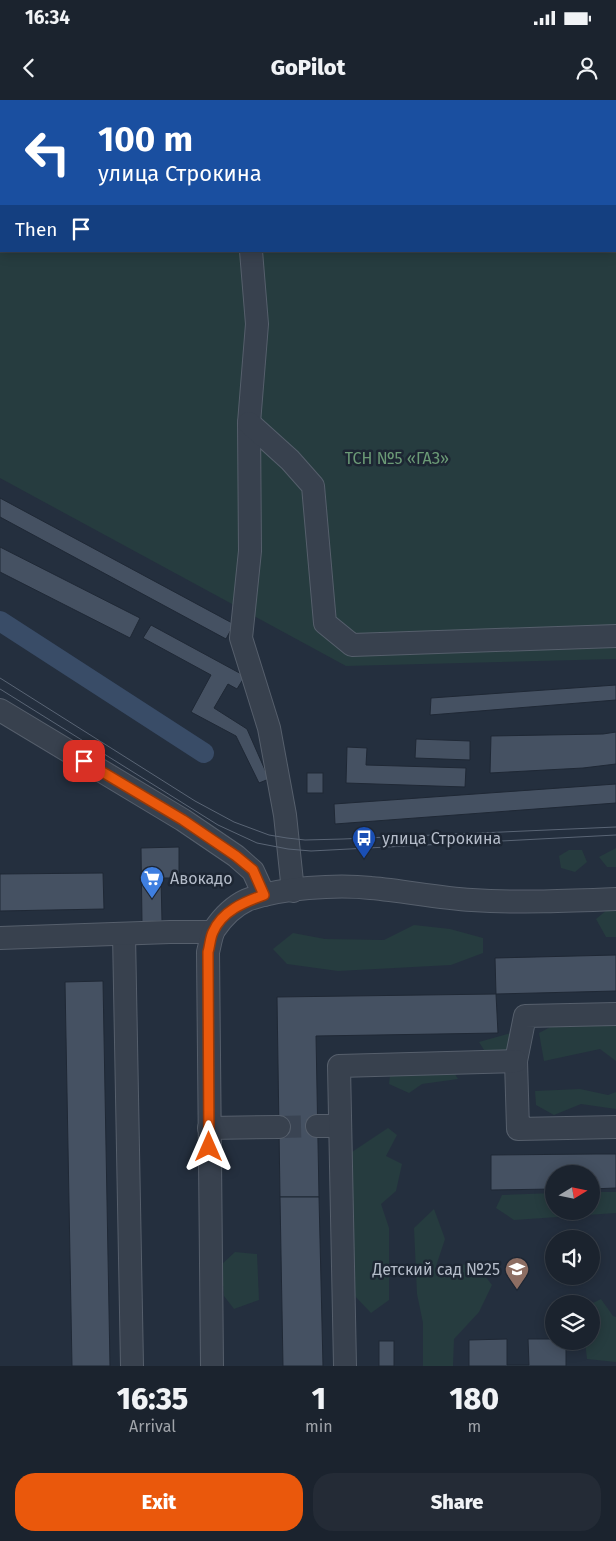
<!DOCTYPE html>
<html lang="en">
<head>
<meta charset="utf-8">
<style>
	body { margin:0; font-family:"Fira Sans",sans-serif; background:#242b36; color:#f1f3f6; height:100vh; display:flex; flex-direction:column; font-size:19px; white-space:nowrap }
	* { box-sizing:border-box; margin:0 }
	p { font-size:16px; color:#a0a4aa }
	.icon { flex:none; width:28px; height:28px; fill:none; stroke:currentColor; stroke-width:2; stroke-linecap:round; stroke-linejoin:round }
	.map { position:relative; height:1266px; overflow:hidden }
	.drawer { display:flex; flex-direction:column; background:#1b232e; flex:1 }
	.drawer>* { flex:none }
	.hud { position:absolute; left:0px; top:0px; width:616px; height:152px; box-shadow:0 2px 12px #0003,0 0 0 1px #39404a; background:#1a4fa0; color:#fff; overflow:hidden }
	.needle { width:32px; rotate:80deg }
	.tools { position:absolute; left:545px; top:1065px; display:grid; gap:10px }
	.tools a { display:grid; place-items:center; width:55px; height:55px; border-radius:50%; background:#1b232e; box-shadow:0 2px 12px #0003,0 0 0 1px #39404a; font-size:25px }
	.pin { position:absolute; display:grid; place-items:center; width:42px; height:42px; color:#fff; margin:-21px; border-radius:10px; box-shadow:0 2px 8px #0006 }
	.me { position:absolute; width:55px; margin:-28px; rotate:0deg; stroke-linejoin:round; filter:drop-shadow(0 0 4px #0008) }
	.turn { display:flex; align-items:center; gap:18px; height:105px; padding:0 15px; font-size:22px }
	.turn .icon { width:65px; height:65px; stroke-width:2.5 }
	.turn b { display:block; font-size:35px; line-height:42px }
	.then { display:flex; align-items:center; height:48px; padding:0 15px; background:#0003; gap:10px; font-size:19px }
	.eta { display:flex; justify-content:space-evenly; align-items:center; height:85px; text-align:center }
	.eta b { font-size:30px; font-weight:800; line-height:35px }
	.button { display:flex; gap:10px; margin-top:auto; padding:10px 15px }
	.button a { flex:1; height:58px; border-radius:20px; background:#ea580c; color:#fff; font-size:20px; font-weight:800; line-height:58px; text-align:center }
	.button a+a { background:#242b36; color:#f1f3f6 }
	.status { display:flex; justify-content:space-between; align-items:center; height:35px; padding:0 25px; background:#1b232e; direction:ltr }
	.status svg { height:14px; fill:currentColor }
	header { display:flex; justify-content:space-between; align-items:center; height:65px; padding:0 15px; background:#1b232e; font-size:22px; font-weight:800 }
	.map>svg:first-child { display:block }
	.green { fill:#263c3f; fill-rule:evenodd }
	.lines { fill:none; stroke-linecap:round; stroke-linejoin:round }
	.canal { stroke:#394c67; stroke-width:20 }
	.building { fill:#455162; stroke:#1f2835 }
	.minor-tunnel { stroke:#3a4453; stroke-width:22; stroke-dasharray:22 11; stroke-linecap:butt }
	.minor-casing { stroke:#565f6c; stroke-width:24 }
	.minor { stroke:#38414e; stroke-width:22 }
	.tram { stroke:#5a6575; stroke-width:1 }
	.route-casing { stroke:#983908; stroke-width:12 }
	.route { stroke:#ea580c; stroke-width:9 }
	.labels { text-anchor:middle; stroke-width:5; stroke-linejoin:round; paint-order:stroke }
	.park-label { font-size:16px; fill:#6b9a76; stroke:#1d2633 }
	.poi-label { font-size:16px; fill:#b4bcc9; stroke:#1d2633; text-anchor:start }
</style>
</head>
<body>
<div class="status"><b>16:34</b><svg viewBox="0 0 49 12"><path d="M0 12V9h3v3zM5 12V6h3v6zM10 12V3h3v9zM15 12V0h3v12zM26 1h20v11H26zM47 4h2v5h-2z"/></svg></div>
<header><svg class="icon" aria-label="back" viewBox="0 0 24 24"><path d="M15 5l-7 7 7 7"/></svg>GoPilot<svg class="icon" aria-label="person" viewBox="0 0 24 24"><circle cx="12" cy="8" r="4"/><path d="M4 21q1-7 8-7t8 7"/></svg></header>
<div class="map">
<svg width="616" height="1266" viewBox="0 0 616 1266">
	<rect width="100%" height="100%" fill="#242f3e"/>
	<g class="green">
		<path d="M0,0H616V559L346,566L0,378ZM1,1H615V151H1Z"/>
		<path d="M616,748V767H607L599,757Z"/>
		<path d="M569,750H582L587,762L575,772L561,768L559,756Z"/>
		<path d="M613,805H616V837H606L596,819Z"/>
		<path d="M414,825L450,829L483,838V853L451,865L338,871L287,864L273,849L293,833L325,839L384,840Z"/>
		<path d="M616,905V961L600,949L544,961L539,933L573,915Z"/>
		<path d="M514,932L519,947L489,958L479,942Z"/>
		<path d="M392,956L451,968L458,979L422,984L409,993L389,984Z"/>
		<path d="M580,989L608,995L616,992V1009L581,1004L554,1015L536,1005L535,991Z"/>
		<path d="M388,1028L397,1035L386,1056L402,1064L396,1091L381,1104L389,1128V1200L371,1213L354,1195L352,1052Z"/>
		<path d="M591,1092H616V1113L514,1120L496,1108L502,1095L554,1093V1111H591Z"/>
		<path d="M434,1109L445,1139L436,1166L476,1164L492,1185L479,1212L454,1239L453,1266H423V1223L417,1194L414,1128Z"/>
		<path d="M235,1152L257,1154L259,1200L234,1209L224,1196L221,1165Z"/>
		<path d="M601,1199L613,1216L616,1217V1262L587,1259L585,1241H591V1204Z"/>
	</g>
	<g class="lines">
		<path class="canal" d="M0,521L204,653"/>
	</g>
	<g class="building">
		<path d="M0,398L234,524L226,539L0,417Z"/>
		<path d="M0,447L140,518L130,538L0,472Z"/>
		<path d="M151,525L245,576L237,589L228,584L214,608L247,629L269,679L259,683L236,636L191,612L211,575L143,538Z"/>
		<path d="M616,585V600L430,615L431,598Z"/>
		<path d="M616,632V664L583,668L490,673L491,636L603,634Z"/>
		<path d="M416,639L470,641V660L415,658Z"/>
		<path d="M347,647L367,648L366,665L466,668L465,687L346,683Z"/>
		<rect x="307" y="673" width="16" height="20"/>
		<path d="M616,684V703L335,724L334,704Z"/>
		<path d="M179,747V778H161L162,821L142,822L141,748Z"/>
		<path d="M103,773L104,809L0,811V774Z"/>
		<path d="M616,855V891L496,894L495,858Z"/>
		<path d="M103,881L110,1266H72L65,882Z"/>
		<path d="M496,894L498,933L316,936L319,1097H280L277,897Z"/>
		<path d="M596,1054H616V1088L591,1089V1074H554V1089L491,1090V1055Z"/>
		<path d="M280,1097H319L323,1266H283Z"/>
		<path d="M507,1239V1265H529L528,1239H554V1241H566V1266H469V1240Z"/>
		<rect x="379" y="1241" width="15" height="25"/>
	</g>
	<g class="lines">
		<path class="minor-tunnel" d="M279,1027L317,1026"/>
		<g class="minor-casing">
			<g id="minor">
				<path d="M235,0V1"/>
				<path d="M251,151L257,224L249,323L250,451L241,538L269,628L285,715L293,791"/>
				<path d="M249,323L290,360L313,386L325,523L352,545L616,536"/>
				<path d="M0,610L183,720L236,756L253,771L264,795"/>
				<path d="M124,834L132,1266"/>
				<path d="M0,838L170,832H213"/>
				<path d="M616,914L525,916L516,961L518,1029L616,1027"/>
				<path d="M317,1026H340"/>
				<path d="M209,1028L279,1027"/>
				<path d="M212,1266L208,852C210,845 211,836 214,830C222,818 234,806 247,800C279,788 337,784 371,788C405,791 438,798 472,800C520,803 568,801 616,799"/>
				<path d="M345,1266L339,966L516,961"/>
			</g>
		</g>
		<use href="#minor" class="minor"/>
		<g class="tram">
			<path d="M0,578L195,701L234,722L269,735L287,738L305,740L343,739L616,727"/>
			<path d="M0,589L218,725L257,743L288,749L311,751L616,735"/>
		</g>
	</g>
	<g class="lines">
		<g class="route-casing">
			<path id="route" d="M84,661L183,720L236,756L253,770L264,795C244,802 222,811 213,832C210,838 210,846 208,852L209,1047"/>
		</g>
		<use href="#route" class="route"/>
	</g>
	<defs>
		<g id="bus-pin" transform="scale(1.25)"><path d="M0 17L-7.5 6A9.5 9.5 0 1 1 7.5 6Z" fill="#1a4fb4" stroke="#1d2633"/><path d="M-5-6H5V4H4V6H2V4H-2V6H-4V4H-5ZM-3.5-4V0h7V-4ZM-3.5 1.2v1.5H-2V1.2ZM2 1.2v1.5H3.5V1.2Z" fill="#fff"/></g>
		<g id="supermarket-pin" transform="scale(1.25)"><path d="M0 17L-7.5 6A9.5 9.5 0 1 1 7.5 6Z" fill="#3f7fe0" stroke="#1d2633"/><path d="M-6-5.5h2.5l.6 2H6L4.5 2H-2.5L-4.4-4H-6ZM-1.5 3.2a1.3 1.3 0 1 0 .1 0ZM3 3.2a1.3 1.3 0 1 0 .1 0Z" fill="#fff"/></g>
		<g id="school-pin" transform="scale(1.25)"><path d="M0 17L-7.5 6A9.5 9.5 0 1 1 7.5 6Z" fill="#8d6e63" stroke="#1d2633"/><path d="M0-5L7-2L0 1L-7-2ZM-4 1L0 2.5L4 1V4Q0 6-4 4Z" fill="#fff"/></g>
	</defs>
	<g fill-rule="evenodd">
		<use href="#bus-pin" x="364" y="738"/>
		<use href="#supermarket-pin" x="152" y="778"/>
		<use href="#school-pin" x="517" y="1169"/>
	</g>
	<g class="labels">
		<g class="park-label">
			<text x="397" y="364">ТСН №5 «ГАЗ»</text>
		</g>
		<g class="poi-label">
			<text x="382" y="744">улица Строкина</text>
			<text x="170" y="784">Авокадо</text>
			<text x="500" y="1175" text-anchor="end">Детский сад №25</text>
		</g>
	</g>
</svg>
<div class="tools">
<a><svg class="needle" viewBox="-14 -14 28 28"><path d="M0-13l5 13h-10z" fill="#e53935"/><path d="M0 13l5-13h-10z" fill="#a0a4aa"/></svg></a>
<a><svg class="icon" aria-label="sound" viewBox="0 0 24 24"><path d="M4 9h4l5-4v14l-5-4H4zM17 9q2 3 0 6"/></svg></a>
<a><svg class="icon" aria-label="layers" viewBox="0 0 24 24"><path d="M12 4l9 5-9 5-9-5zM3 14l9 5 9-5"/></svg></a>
</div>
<div class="pin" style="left:84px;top:661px;background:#d93025"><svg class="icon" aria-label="arrive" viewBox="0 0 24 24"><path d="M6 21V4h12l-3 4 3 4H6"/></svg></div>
<svg class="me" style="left:209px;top:1047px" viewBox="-20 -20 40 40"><path d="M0-17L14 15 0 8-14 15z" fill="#ea580c" stroke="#fff" stroke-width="4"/></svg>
<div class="hud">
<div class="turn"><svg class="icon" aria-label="left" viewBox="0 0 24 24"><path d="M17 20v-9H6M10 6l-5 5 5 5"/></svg><div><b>100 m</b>улица Строкина</div></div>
<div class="then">Then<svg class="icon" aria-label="arrive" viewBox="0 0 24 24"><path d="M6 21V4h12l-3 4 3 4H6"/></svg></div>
</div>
</div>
<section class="drawer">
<div class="eta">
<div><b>16:35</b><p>Arrival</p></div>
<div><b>1</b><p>min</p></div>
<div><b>180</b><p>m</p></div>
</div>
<div class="button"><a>Exit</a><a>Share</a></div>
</section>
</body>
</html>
